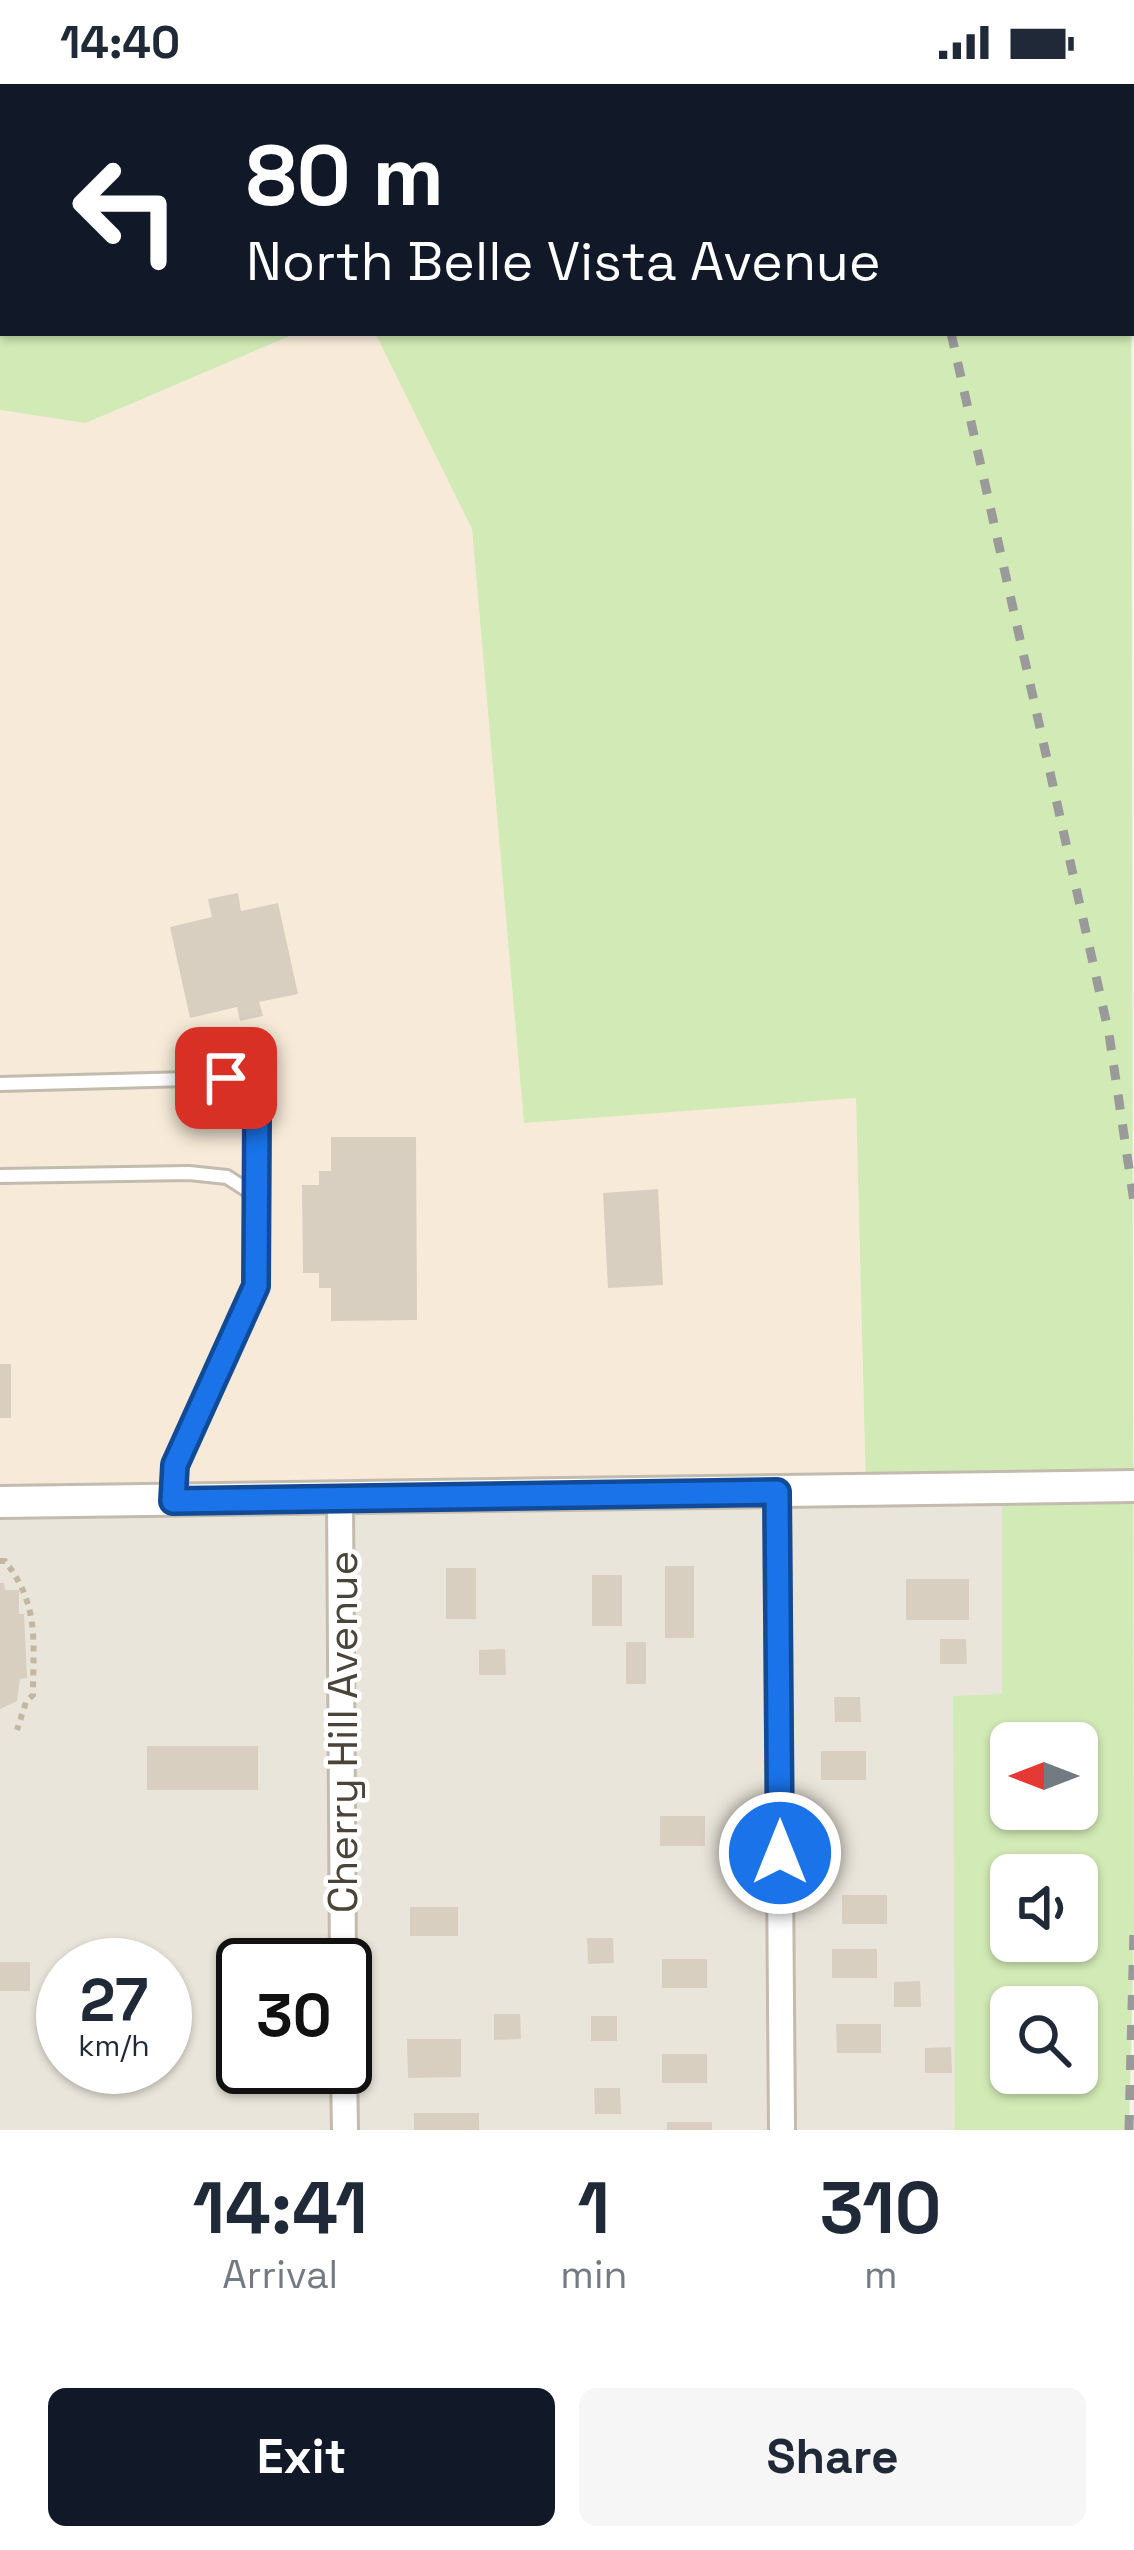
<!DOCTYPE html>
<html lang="en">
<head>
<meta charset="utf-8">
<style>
	body { margin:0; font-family:"Space Grotesk",sans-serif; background:#f6f6f7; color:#1f2937; height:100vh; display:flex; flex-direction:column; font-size:45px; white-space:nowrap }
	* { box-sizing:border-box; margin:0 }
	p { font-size:39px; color:#747a83 }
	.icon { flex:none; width:66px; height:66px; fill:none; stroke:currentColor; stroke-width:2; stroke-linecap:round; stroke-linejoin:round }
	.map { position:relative; height:2046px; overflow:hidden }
	.details { display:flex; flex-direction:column; background:#fff; flex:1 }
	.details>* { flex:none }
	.top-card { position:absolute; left:0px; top:0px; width:1134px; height:252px; box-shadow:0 3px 9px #0004; background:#111827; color:#fff; overflow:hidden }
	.needle { width:78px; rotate:270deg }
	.fabs { position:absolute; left:990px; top:1638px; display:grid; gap:24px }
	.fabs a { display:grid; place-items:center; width:108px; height:108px; border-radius:18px; background:#fff; box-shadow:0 3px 9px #0004; font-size:60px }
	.speed { position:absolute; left:36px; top:1854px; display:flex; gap:24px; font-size:60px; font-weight:700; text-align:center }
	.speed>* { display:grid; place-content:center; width:156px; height:156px; border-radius:50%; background:#fff; box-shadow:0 3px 9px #0004; line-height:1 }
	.speed small { font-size:30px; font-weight:400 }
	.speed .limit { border:6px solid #111; border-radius:18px; background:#fff; color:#111 }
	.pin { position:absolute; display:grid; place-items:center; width:102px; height:102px; color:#fff; margin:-51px; border-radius:24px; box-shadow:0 6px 18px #0006 }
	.me { position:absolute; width:132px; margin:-66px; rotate:0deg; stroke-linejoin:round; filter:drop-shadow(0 0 9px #0008) }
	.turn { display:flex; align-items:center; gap:42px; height:252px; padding:0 48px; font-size:54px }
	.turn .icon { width:156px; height:156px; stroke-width:2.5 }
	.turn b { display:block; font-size:84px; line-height:102px }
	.eta { display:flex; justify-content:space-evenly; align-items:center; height:204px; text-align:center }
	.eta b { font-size:72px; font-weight:700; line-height:84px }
	.action { display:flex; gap:24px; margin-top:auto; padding:24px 48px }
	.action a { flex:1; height:138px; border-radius:18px; background:#111827; color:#fff; font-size:48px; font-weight:700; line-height:138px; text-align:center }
	.action a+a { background:#f6f6f7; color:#1f2937 }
	.status { display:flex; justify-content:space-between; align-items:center; height:84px; padding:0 60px; background:#fff; direction:ltr }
	.status svg { height:33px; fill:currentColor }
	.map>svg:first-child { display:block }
	.residential { fill:#eae5da; fill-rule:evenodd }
	.commercial { fill:#f7ead8 }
	.green { fill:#d2eab5; fill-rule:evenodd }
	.building { fill:#d8cfc1 }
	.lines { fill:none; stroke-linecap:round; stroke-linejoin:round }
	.service-casing { stroke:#c2bbae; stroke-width:18 }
	.minor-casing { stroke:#c2bbae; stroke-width:30 }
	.tertiary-casing { stroke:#c2bbae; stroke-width:36 }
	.path { stroke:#c4b79f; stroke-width:6; stroke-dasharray:6 6; stroke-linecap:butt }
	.service { stroke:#fff; stroke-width:12 }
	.minor { stroke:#fff; stroke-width:24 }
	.tertiary { stroke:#fff; stroke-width:30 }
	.rail { stroke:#9a9a9a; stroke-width:9; stroke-dasharray:15 15; stroke-linecap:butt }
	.route-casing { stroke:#114b97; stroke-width:30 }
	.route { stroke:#1a73e8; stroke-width:21 }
	.labels { text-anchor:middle; stroke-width:9; stroke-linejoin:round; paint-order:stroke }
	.street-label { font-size:42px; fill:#4b4439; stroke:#fff }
</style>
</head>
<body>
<div class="status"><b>14:40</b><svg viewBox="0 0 49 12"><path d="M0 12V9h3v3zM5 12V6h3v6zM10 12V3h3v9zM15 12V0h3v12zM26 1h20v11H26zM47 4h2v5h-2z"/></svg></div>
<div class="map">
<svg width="1134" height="2046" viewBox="0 0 1134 2046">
	<rect width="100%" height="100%" fill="#f6f3ec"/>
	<path class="residential" d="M1002,1404V1611L953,1613L963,2046H0V1418ZM63,1881H165V1983H63ZM243,1881H345V1983H243Z"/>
	<path class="commercial" d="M297,249H375L472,445L524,1038L856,1014L866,1406L0,1418V326L87,339Z"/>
	<g class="green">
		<path d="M282,0H1109V3H261Z"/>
		<path d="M0,39H3V249H297L86,339L0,326Z"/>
		<path d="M1131,52L1134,1844L1129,2046H955L953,1612L1002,1610V1404L866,1406L856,1014L524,1039L472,445L375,249H1131ZM1011,1659H1077V1725H1011ZM1011,1791H1077V1857H1011ZM1011,1923H1077V1989H1011Z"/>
	</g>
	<g class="building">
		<path d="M238,809L241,827L278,819L298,910L259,918L263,932L240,937L237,923L190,934L170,843L212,833L208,815Z"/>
		<path d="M331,1053H416L417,1236L331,1237V1204H319V1189H303L302,1101H319V1087H331Z"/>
		<path d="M658,1105L663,1201L608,1204L603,1109Z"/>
		<rect x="0" y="1280" width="11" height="54"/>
		<rect x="665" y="1482" width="29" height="72"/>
		<rect x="446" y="1484" width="30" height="51"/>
		<rect x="592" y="1491" width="30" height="51"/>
		<rect x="906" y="1495" width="63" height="41"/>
		<path d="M0,1499H4L5,1506H19V1530H24L27,1594L20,1595L17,1617L0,1625Z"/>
		<path d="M940,1555H966L967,1580H940Z"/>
		<rect x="626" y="1558" width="20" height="42"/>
		<path d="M505,1565L506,1591H479V1566Z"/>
		<path d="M834,1613H860L861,1638H835Z"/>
		<rect x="147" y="1662" width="111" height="44"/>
		<rect x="821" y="1667" width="45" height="29"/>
		<rect x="660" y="1732" width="45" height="30"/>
		<rect x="842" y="1811" width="45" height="29"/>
		<rect x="410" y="1823" width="48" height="29"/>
		<path d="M587,1854H613L614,1879L588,1880Z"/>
		<rect x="832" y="1865" width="45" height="29"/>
		<rect x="662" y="1875" width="45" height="29"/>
		<rect x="0" y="1878" width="30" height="29"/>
		<path d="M920,1897L921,1923H894V1898Z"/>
		<path d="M494,1930H520L521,1955L494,1956Z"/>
		<rect x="591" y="1932" width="26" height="25"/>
		<path d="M836,1940H881V1969H837Z"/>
		<path d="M407,1955H461V1993L408,1994Z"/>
		<path d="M951,1963L952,1989H925V1964Z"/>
		<rect x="662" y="1970" width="45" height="29"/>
		<path d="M594,2004H620L621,2030H595Z"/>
		<rect x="414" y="2029" width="65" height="17"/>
		<rect x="667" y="2038" width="45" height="8"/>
	</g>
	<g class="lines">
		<g class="service-casing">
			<g id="service">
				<path d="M0,1000L226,994L247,1004L257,1031L256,1202L175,1381L173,1412"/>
				<path d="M0,1092L189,1089L227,1093L258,1113"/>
			</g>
		</g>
		<g class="minor-casing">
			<g id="minor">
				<path d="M777,1408L782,2046"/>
				<path d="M340,1415L343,1881"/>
				<path d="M344,1983L345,2046"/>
			</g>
		</g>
		<g class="tertiary-casing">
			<path id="tertiary" d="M0,1418L1134,1402"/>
		</g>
		<path class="path" d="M0,1477H5C40,1522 33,1557 33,1611L26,1618L17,1646"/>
		<use href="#service" class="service"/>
		<use href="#minor" class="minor"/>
		<use href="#tertiary" class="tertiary"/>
		<g class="rail">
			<path d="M896,0L897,3"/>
			<path d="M951,249L1109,950L1134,1118"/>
			<path d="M1129,2046L1134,1844"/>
		</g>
	</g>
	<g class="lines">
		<g class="route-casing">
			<path id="route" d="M226,994L247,1004L257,1031L256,1202L175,1381L173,1417L777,1408L780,1769"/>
		</g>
		<use href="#route" class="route"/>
	</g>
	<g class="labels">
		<g class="street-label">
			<text transform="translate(342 1648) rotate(-90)" y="15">Cherry Hill Avenue</text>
		</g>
	</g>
</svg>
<div class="fabs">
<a><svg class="needle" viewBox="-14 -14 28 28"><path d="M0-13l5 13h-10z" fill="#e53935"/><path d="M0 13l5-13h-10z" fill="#747a83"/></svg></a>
<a><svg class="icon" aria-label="sound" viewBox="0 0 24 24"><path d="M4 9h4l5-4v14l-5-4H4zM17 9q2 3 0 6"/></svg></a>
<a><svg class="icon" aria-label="search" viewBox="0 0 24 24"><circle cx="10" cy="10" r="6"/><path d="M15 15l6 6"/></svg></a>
</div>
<div class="speed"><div>27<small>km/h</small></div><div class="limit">30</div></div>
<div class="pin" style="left:226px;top:994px;background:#d93025"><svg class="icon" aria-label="arrive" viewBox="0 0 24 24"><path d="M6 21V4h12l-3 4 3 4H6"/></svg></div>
<svg class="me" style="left:780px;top:1769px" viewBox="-20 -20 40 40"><circle r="17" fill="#1a73e8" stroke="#fff" stroke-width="3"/><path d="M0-11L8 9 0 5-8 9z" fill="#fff"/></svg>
<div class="top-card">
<div class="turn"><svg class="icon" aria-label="left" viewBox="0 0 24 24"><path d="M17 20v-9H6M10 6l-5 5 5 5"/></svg><div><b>80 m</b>North Belle Vista Avenue</div></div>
</div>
</div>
<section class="details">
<div class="eta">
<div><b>14:41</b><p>Arrival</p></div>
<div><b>1</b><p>min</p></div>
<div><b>310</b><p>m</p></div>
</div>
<div class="action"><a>Exit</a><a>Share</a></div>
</section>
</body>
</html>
